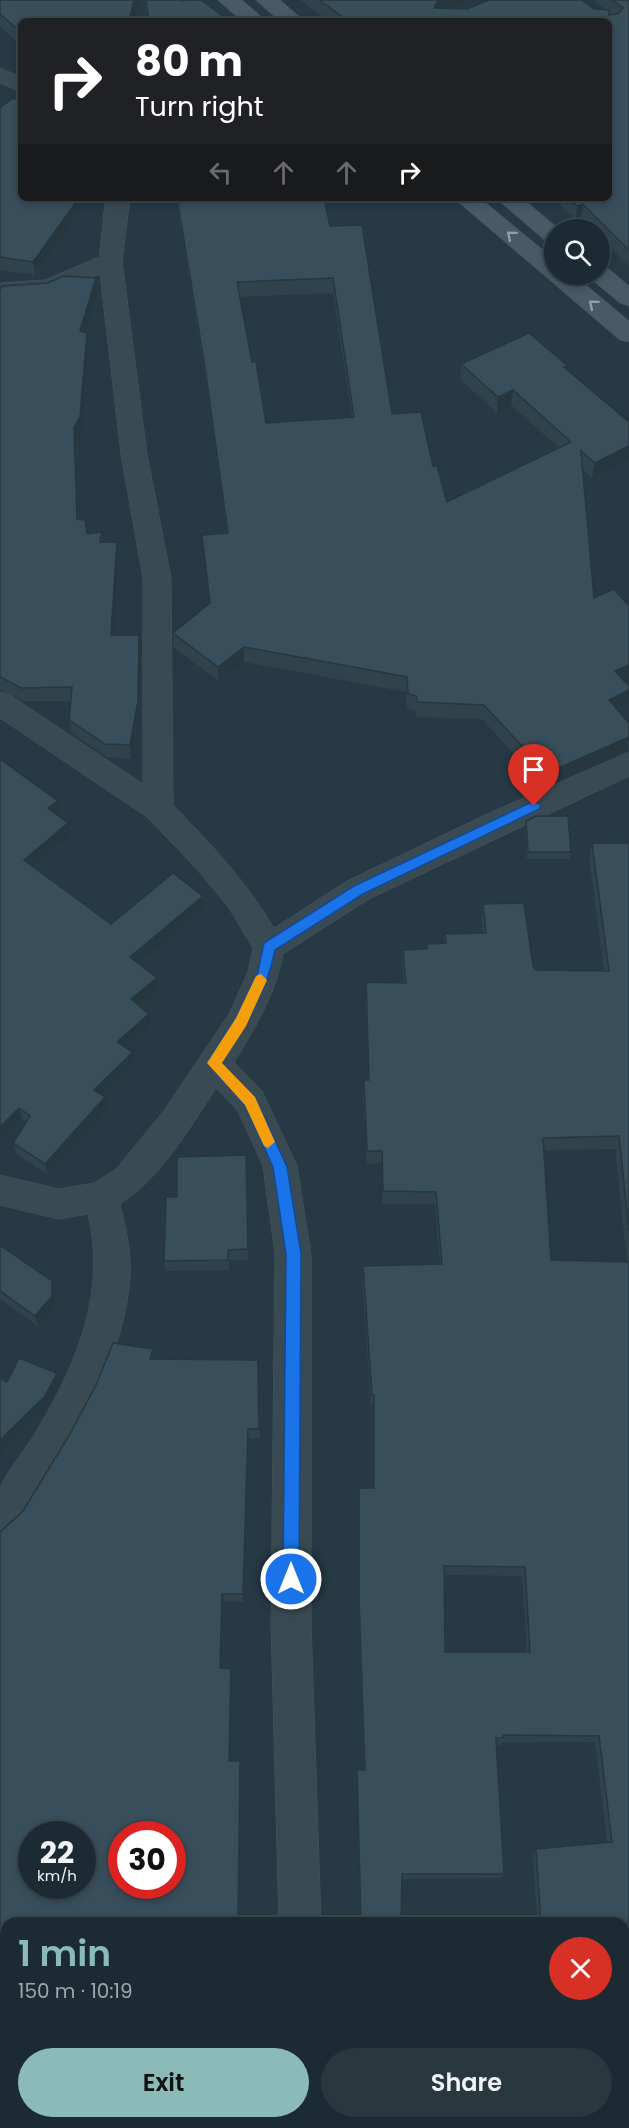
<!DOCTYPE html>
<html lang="en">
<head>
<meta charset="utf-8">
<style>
	body { margin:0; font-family:Poppins,sans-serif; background:#29373f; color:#f1f3f6; height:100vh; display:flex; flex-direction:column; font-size:22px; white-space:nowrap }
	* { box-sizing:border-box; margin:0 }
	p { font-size:20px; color:#a0a7ac }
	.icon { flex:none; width:33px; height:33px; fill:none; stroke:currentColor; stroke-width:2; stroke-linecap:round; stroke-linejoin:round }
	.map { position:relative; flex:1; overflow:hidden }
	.details { position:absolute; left:0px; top:1917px; width:630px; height:212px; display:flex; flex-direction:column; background:#1c2b33; border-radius:18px 18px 0 0; box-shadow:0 3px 9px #0003,0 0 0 2px #3a474e }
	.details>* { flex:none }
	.banner { position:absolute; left:18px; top:18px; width:594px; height:183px; border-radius:9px; box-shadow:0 3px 9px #0003,0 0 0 2px #3a474e; background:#202124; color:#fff; overflow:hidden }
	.fabs { position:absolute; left:544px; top:219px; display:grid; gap:12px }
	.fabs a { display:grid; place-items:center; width:66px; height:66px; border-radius:50%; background:#1c2b33; box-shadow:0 3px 9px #0003,0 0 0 2px #3a474e; font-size:30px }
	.speed { position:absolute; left:18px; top:1821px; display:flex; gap:12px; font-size:30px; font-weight:700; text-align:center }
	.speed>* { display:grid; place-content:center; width:78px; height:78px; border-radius:50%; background:#1c2b33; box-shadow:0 3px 9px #0003,0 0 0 2px #3a474e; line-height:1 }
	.speed small { font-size:15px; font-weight:400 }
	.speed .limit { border:9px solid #d22; background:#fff; color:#111 }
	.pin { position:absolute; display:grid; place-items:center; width:51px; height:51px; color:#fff; margin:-62px -26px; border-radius:50% 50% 50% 0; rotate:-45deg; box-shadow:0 0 6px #0007 }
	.pin .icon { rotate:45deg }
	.me { position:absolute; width:66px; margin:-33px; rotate:0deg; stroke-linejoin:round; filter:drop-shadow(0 0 4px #0008) }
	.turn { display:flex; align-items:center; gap:21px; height:126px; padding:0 18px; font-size:27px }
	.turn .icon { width:78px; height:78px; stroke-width:2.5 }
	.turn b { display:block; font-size:42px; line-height:51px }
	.lanes { display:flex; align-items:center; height:57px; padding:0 18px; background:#0003; justify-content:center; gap:30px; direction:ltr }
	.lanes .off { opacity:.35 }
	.round { display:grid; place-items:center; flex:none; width:63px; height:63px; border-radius:32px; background:#29373f }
	.headline { display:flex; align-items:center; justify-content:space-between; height:102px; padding:0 18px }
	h1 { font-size:36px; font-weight:600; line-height:45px; color:#8bbbb9 }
	.button { display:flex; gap:12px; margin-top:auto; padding:12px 18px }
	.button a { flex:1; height:69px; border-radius:36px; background:#8bbbb9; color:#111; font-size:24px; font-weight:600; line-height:69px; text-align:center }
	.button a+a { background:#29373f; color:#f1f3f6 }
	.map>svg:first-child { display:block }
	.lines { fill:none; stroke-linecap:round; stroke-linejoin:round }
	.street-casing { stroke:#475660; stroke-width:1 }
	.secondary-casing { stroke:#475660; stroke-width:1 }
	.street { fill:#3a4a53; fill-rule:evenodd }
	.secondary { fill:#485967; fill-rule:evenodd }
	.wall { fill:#30434d; fill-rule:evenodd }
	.shaded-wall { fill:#27373f }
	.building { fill:#384e5a; stroke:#27373f; stroke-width:1.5; fill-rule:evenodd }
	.oneway { stroke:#919fa9 }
	.route { fill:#1a73e8; stroke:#114b97; stroke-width:1.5 }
	.slow { fill:#f59e0b }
</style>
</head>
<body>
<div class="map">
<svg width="629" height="2128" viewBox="0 0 629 2128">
	<rect width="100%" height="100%" fill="#263944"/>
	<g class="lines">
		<g class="street-casing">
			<g id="street">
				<path d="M0,68L21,77V92L0,83Z"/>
				<path d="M106,198H130L122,261L147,454L171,578L173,805C211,844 246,881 274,928L347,881L485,815L629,752V776L369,899L283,954C276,993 255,1029 234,1062L262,1091L297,1166L311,1254V1623L321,1923H279L271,1623L275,1254L263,1166L238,1111L216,1088C189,1129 162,1177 120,1204C127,1232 133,1260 129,1289C119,1362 82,1428 43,1489C31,1508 21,1531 0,1540C0,1524 0,1505 0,1489C2,1478 27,1447 34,1435C75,1368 107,1294 88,1214L59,1219L0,1205V1175L59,1189L94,1183L116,1169L163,1112L229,1014L248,972L253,948L229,908L196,868L147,817L0,718V692L10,695L143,784V578L121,454L100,274L49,295L0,299V283L45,280L99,257Z"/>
				<rect x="284" y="2122" width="44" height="6"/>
			</g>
		</g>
		<g class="secondary-casing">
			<g id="secondary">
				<path d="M218,0H242L266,21H242Z"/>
				<path d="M256,0H280L304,21H280Z"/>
				<path d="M454,198H480L555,260V274H573L629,321V342L620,340Z"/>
				<path d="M496,198H522L560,230H555V244L547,242Z"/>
				<path d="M600,267L609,269L629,286V306L620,303L591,279L588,274H600Z"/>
			</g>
		</g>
		<use href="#street" class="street"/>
		<use href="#secondary" class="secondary"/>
	</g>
	<g class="wall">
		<path d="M0,0H139L134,21H21V45L0,27Z"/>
		<path d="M144,0H181L229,21H148Z"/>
		<path d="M300,0H474L451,9H605L594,0H629V266L600,237V230H592L581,218L576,220L552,198H609V21H329Z"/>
		<path d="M0,107L21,198H90L35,275L0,270Z"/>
		<path d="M176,198H324L330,226L392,414L433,466L447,502L559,448L511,405L497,413L460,379L461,364L567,370L629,422L592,478L582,469L594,598L629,678L624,680L629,686V703L617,709L629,723V751L628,750L544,787L482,719L417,717L415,710L407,709L406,692L244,662L219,681L174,648L173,633L210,604L202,535L227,533L205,376ZM333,293L352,417L266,423L252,362L240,297Z"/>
		<path d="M0,290L97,293L85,332L89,347L82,431L76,442L79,519L87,534L102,532L103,542L118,556L113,635H139L141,649L139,715L131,759L107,757L71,733L69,720L70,701H24L0,690Z"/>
		<path d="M0,759L58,801L60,814L58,816L68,823L70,836L34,867L111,924L204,908L139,963L157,978L159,990L139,1006L149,1014L150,1026L126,1048L134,1064L103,1095L105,1097L108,1109L48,1175L16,1154L13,1143L26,1122L22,1119L0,1141Z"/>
		<path d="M526,821L571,852L570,859H527L525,828Z"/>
		<path d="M592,843H629V2128H367V2122H624V1923H537L533,1854L536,1849L607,1842L595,1742H502L501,1745H497L504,1874L501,1878L401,1879V1923H360L357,1776V1770H364L358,1608L359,1497V1488H373L374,1405H371L362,1278L363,1266L440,1264L435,1204H382V1163L367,1164L363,1093L364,1080H368L365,996L366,982L404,983L402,963L403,950L426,949L427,944L444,943L445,934L483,933L481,918L483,904L536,970L604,971L589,857ZM615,1149L627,1262L551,1260L544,1150ZM444,1575L522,1576L527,1652H445Z"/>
		<path d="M247,1166L248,1260H229V1270L165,1271L164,1261L177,1197Z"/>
		<path d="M0,1245L55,1291V1306L38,1326L0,1299Z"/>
		<path d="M113,1343L153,1349L154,1359L258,1360L260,1439L248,1438L243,1602H223L221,1668L231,1669L232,1676L230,1761H240L241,1767L239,1923H6V2122H237V2128H0V1532L23,1511L70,1434L96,1385ZM32,1834H82V1886H32ZM122,1834H172V1886H122Z"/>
	</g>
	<g class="shaded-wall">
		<path d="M134,0H139L134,21H129Z"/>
		<path d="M438,0H474L437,14L434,8Z"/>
		<path d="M79,198H90L35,275L33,262Z"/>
		<path d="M583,204L581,218L576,220L577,206Z"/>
		<path d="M96,278L97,293L81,346L80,331Z"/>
		<path d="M87,333L89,347L82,431L76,442L79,533L77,519L74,427Z"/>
		<path d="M513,390L511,405L497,413L498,397Z"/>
		<path d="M629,446V460L592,478L595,463Z"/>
		<path d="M117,542L118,556L113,649L111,635Z"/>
		<path d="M139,635L141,649L139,715L131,759L130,745Z"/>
		<path d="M244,647V662L219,681L218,667Z"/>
		<path d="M629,665V678L613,685L615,671Z"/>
		<path d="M629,690V703L606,714L609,700Z"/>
		<path d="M629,737L628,750L544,787L547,773Z"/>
		<path d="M58,801L60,814L50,822L48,808Z"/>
		<path d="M68,823L70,836L27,872L24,860Z"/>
		<path d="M203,896L204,908L132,969L130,957Z"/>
		<path d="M157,978L159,990L133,1011L131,999Z"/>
		<path d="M149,1014L150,1026L119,1054L117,1042Z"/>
		<path d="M133,1052L134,1064L97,1101L94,1090Z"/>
		<path d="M105,1097L108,1109L48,1175L45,1164Z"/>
		<path d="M19,1108L22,1119L0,1141V1127Z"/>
		<path d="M52,1281L55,1291V1306L38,1326L35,1316Z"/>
		<path d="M153,1349L154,1359H150Z"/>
		<path d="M57,1373L60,1383L48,1406L0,1455V1440Z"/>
		<path d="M248,1429V1438L243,1602V1594Z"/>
		<path d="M222,1594L223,1602L221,1675L220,1668Z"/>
		<path d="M231,1669L232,1676L230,1767L229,1761Z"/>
		<path d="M240,1761L241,1767L239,1923H238Z"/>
	</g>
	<g class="building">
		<path d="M0,0H134L129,21H21V32L0,14Z"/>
		<path d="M146,0H181L183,1L186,0H201L229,21H149Z"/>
		<path d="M319,0H438L434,8L467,9L489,0H582L594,9L609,10V15L618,14L623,8L612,0H629V250L583,204L577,206L568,198H609V21H358L354,18L347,20Z"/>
		<path d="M13,98L21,101V198H79L33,262L0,257V107H1Z"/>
		<path d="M177,198H324L330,226L362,225L392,414L421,412L433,466H437L447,502L571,442L513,390L498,397L461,364L529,333L568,366L564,367L629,422V446L595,463L581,451L594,598L614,589L629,606V665L615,671L629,686V690L609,700L629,723V737L547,773L484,705L418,702L416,696L408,694L407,677L244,647L218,667L173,633L210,603L202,535L228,533L204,361ZM333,278L354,417L266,423L256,362H252L237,282Z"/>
		<path d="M64,276L96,278L80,331L87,333L80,417L74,427L77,519L85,520L87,534L102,532L100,542H117L111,635H139L138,701L130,745L105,744L69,720L72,687L21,688L0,677V290L2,286L47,283Z"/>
		<path d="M0,759L58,801L48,808L68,823L24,860L111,924L173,873L203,896L130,957L157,978L131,999L149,1014L117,1042L133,1052L94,1090L105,1097L45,1164L13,1143L30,1116L19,1108L0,1127Z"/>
		<path d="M536,816H568L571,852H528L526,821Z"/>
		<path d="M592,843H629V1231L619,1136L543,1138L551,1260L629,1262V2128H367V2122H624V1923H541L536,1849L612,1842L599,1736L503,1735V1738H496L504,1874H402L401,1923H361L357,1770H365L359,1600V1488H374V1395H372L363,1266L442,1264L436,1192L383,1191L382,1151H367L364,1080H369L366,982L406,983L403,950L427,949V944L446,943L445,934L486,933L483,904L524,903L533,966L536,970L609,971ZM444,1566L525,1567L530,1652H445Z"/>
		<path d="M246,1155L248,1249L228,1250V1260L164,1261L166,1197H177V1157Z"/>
		<path d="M0,1245L52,1281V1296L35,1316L0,1291Z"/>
		<path d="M113,1343L153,1349L150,1359L258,1360L259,1429H248L243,1594H222L220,1668L231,1669L229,1761H240L238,1923H6V2122H236V2128H0V1532L23,1511L70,1434L96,1385ZM32,1834H82V1886H32ZM122,1834H172V1886H122Z"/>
		<path d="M19,1358L57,1373L45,1396L0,1440V1379L7,1382Z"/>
	</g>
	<defs><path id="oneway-chevron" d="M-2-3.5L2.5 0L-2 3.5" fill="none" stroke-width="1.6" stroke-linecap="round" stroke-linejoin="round" transform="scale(1.5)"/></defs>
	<g class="oneway">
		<use href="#oneway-chevron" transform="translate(511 235) rotate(-140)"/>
		<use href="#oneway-chevron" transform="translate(593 304) rotate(-140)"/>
	</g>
	<path class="route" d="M534,801L541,806L539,809L363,894L275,950C267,992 245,1027 222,1063L255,1097L287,1167L301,1254L299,1579L297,1585L291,1587L285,1585L283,1579L286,1254L273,1167L245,1105L207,1063L236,1018L258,972L264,943L354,886Z"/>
	<path class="slow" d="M261,974L267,980L246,1026L222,1063L255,1097L275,1142L268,1148L264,1146L245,1105L207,1063L236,1018L256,976Z"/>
</svg>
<div class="fabs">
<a><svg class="icon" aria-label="search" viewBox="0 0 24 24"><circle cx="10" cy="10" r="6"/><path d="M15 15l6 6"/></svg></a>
</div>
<div class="speed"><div>22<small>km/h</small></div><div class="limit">30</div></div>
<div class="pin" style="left:534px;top:806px;background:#d93025"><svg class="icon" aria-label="arrive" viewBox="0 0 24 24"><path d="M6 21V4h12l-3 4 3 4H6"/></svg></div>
<svg class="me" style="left:291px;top:1579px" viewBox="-20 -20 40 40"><circle r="17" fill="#1a73e8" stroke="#fff" stroke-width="3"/><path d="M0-11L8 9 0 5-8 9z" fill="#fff"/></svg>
<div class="banner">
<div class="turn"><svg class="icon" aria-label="right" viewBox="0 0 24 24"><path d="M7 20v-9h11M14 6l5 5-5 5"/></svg><div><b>80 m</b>Turn right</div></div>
<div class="lanes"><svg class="icon off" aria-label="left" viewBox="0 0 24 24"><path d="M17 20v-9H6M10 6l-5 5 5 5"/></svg><svg class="icon off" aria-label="ahead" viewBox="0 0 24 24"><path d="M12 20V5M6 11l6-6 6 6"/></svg><svg class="icon off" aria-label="ahead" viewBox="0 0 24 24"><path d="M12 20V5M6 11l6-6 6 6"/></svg><svg class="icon" aria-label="right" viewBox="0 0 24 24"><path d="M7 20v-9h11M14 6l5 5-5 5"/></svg></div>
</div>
<section class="details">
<div class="headline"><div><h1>1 min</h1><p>150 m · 10:19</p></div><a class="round" style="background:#d93025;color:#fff"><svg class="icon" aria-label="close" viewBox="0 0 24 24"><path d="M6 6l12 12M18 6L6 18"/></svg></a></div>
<div class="button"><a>Exit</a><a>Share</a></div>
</section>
</div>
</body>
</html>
